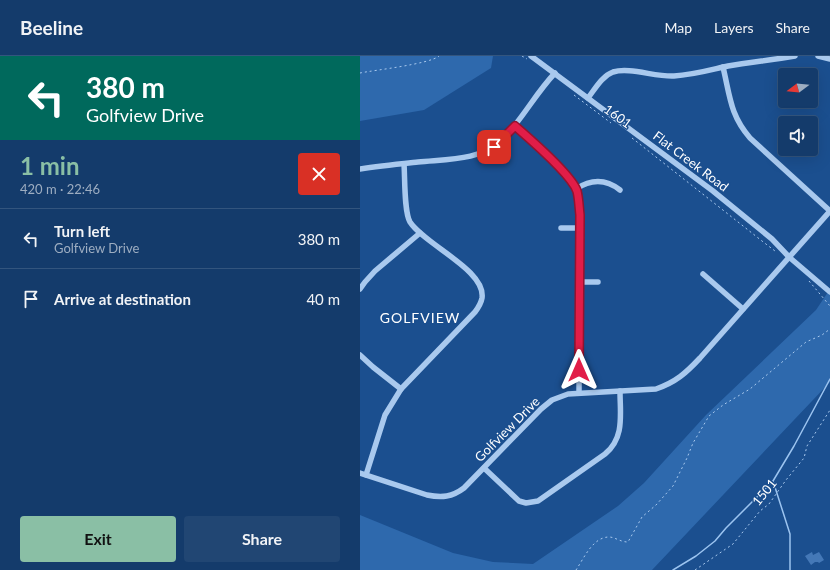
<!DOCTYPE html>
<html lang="en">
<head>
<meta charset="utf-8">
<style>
	body { margin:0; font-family:Lato,sans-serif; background:#214673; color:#f1f3f6; height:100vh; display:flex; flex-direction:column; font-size:15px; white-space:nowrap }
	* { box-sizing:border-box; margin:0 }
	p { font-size:13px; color:#9dadc1 }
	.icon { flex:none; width:22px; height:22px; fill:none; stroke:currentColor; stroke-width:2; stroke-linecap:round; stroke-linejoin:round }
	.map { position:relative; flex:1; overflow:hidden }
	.panel { display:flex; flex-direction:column; background:#143b6b; width:360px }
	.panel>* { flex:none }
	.top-card { background:#00695c; color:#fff; overflow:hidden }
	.needle { width:26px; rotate:254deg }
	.tools { position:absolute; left:418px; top:12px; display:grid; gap:8px }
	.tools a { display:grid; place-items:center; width:40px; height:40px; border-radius:4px; background:#143b6b; box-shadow:0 4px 16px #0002,0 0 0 1px #33557e; font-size:20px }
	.pin { position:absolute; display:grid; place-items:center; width:34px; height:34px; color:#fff; margin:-17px; border-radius:8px; box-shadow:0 2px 6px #0006 }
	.me { position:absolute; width:44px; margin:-22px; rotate:0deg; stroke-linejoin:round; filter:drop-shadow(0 0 3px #0008) }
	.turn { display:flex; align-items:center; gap:14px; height:84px; padding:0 20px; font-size:18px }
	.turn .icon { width:52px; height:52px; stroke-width:2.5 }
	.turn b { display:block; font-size:28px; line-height:34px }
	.round { display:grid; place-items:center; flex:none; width:42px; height:42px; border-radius:4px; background:#214673 }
	.headline { display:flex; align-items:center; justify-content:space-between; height:68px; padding:0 20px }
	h1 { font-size:24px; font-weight:700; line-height:30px; color:#8abfa5 }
	.cta { display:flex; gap:8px; margin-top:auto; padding:8px 20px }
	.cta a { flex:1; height:46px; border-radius:4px; background:#8abfa5; color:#111; font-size:16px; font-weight:700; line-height:46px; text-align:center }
	.cta a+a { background:#214673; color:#f1f3f6 }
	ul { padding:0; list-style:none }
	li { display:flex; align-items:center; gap:12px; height:60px; padding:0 20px; border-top:1px solid #33557e }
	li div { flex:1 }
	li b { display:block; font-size:15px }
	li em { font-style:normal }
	header { display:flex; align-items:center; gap:24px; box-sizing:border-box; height:56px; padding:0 20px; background:#143b6b; border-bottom:1px solid #33557e }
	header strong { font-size:19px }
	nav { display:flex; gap:22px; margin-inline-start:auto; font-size:14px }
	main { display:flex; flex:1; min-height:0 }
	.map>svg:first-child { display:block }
	.green { fill:#2e69ad }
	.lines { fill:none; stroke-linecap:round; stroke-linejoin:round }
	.stream { stroke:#9cc4f0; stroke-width:1.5 }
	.building { fill:#4478b7 }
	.path { stroke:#a9c9ee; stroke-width:1; stroke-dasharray:2 3; stroke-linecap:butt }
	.minor { stroke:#a9c9ee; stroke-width:5.5 }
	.route-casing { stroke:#92132f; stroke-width:10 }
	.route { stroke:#e11d48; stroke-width:7 }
	.labels { text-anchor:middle; stroke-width:3; stroke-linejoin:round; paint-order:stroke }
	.street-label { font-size:13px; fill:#fff; stroke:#1b4f8f }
	.neighbourhood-label { font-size:14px; letter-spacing:1px; fill:#fff; stroke:#1b4f8f }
</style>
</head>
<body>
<header>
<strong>Beeline</strong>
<nav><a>Map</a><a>Layers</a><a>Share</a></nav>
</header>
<main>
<section class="panel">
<div class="top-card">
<div class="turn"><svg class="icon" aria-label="left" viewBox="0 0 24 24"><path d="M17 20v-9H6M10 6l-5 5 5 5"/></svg><div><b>380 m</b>Golfview Drive</div></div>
</div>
<div class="headline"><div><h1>1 min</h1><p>420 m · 22:46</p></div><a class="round" style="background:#d93025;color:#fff"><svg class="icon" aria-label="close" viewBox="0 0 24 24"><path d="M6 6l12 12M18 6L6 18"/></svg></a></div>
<ul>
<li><svg class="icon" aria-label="left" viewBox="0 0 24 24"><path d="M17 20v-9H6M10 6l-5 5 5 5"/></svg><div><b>Turn left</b><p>Golfview Drive</p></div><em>380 m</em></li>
<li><svg class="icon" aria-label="arrive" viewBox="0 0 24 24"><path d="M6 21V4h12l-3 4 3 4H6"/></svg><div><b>Arrive at destination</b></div><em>40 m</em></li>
</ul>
<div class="cta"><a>Exit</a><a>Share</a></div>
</section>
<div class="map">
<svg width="470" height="514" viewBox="0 0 470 514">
	<rect width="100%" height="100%" fill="#1b4f8f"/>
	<g class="green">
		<path d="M0,0H133L131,12L64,54L0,65Z"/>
		<path d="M470,233V326L292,514H0V459L93,497L133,506L173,508L258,450L284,427L346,359L456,254Z"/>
	</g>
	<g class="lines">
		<g class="stream">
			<path d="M413,425L430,478V514"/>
			<path d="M313,514L336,500L355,485L366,472L413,425L434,390L470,323"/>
		</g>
	</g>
	<path class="building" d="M452,496L453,499L459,496L464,504L459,507L458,506H455L451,509L445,500Z"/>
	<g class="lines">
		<g class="path">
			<path d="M162,0L167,3"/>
			<path d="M0,17C15,14 70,8 79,0"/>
			<path d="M214,39L251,67"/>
			<path d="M272,82L402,185L415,195"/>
			<path d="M449,225L470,250"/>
			<path d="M216,514C224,502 233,481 249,481C255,481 260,486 268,486L282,461L296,449L313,430L327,402L333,387L349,360L363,349L390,333L446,286L462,279L470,273"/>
			<path d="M335,514L373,488L400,455L409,448L426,424L444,402L447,390L470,354"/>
		</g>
		<g class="minor">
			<path d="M171,0L353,135L412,183L429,201L470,236"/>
			<path d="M458,0L470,3"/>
			<path d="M363,11C370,40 370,59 390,82L470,155"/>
			<path d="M228,42C235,33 242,20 253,16C270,11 295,21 314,20C333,19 350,14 368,10C390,6 413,4 435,0"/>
			<path d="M155,69C170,83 211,117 217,135C219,143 219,151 220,159L219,337"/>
			<path d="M0,113C19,110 39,108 58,106C86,103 120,105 142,84C162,64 175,38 195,17"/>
			<path d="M216,133C231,123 246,123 260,134"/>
			<path d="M201,172H219"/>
			<path d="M343,218L383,253"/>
			<path d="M219,226H238"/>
			<path d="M0,233L5,226L15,215L60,177"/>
			<path d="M0,299L13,311L41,333"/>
			<path d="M124,412L159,445L166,447L178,445L245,398C265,382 260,358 260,335"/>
			<path d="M0,417L67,439C82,442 92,441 104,432L181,353L192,344L208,338L296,333C316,326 326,317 340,302L470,155"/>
			<path d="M6,419L25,359L41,333L115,256C118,252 121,248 122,242C126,214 65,189 50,166C44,156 45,121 44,108"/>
		</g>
	</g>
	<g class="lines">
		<g class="route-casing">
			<path id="route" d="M134,91L155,70C170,83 211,118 217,135C219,143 219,151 220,159L219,314"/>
		</g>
		<use href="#route" class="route"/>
	</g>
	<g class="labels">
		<g class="street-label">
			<text transform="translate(258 60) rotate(36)" y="5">1601</text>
			<text transform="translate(331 105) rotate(37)" y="5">Flat Creek Road</text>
			<text transform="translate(147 373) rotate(-45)" y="5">Golfview Drive</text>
			<text transform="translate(404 436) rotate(-51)" y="5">1501</text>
		</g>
		<g class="neighbourhood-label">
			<text x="60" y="267">GOLFVIEW</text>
		</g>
	</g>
</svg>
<div class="tools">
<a><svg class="needle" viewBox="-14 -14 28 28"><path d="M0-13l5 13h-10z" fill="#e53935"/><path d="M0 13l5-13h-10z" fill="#9dadc1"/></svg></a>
<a><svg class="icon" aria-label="sound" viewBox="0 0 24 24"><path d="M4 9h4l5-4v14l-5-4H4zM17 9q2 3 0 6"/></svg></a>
</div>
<div class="pin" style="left:134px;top:91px;background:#d93025"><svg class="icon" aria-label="arrive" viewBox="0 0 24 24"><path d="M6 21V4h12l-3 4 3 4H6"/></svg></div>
<svg class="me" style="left:219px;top:314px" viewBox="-20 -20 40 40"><path d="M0-17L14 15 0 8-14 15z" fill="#e11d48" stroke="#fff" stroke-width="4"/></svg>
</div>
</main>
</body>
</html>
